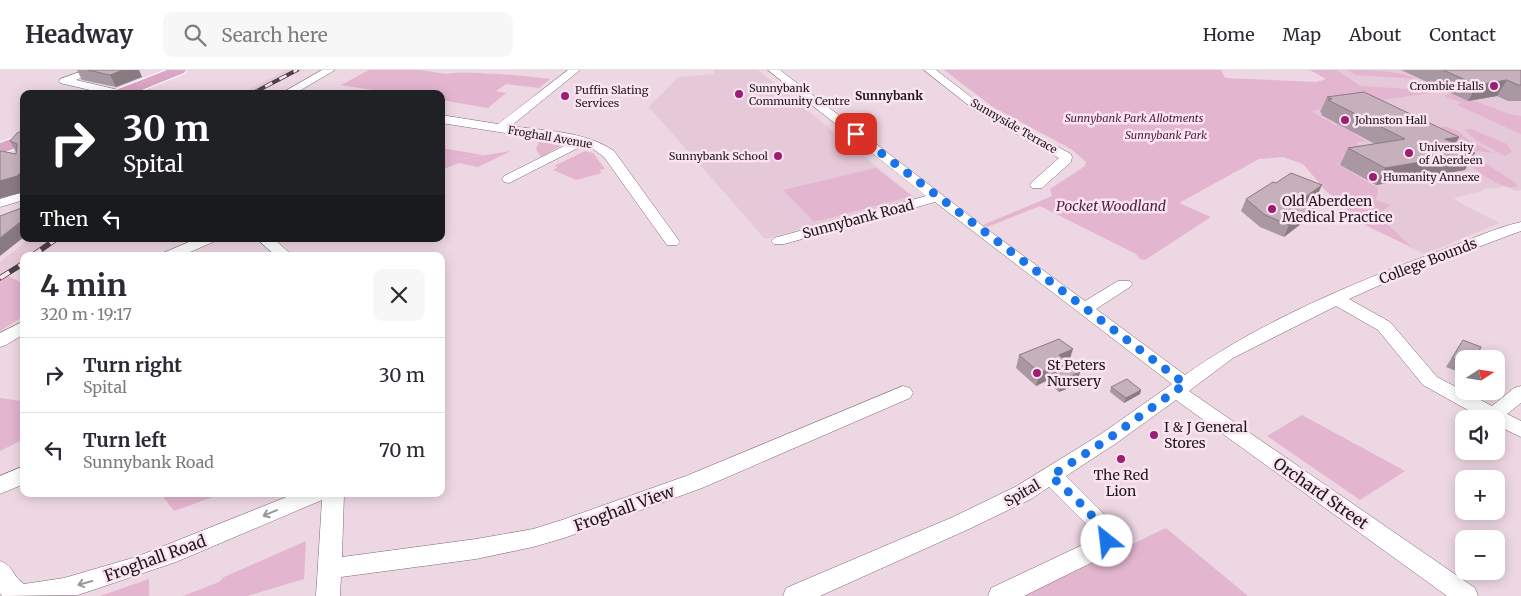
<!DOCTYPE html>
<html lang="en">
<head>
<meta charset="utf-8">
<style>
	body { margin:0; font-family:Merriweather,serif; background:#f7f7f7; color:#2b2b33; height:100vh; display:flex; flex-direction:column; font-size:19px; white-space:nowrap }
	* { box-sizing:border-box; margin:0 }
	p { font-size:16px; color:#7c7c81 }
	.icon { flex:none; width:28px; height:28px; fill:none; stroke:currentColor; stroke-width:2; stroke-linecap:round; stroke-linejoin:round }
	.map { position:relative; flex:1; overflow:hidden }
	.panel { position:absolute; left:20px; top:182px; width:425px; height:245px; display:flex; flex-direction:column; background:#fff; border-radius:10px; box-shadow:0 2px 12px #0003 }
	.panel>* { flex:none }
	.banner { position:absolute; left:20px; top:20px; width:425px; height:152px; border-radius:10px; box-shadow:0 2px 12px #0003; background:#202124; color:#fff; overflow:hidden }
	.needle { width:32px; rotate:78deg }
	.tools { position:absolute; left:1455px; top:280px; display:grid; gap:10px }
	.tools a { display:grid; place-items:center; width:50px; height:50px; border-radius:10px; background:#fff; box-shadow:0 2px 12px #0003; font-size:25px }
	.pin { position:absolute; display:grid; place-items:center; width:42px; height:42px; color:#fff; margin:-21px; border-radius:10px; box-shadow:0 2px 8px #0006 }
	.me { position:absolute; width:55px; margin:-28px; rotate:331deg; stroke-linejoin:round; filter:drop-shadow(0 0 4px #0008) }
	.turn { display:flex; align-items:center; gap:18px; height:105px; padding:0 20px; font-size:22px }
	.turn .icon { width:65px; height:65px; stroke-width:2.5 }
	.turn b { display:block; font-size:35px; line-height:42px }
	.then { display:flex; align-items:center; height:48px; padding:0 20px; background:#0003; gap:10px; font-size:19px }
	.round { display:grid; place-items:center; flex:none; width:52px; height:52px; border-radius:10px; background:#f7f7f7 }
	.headline { display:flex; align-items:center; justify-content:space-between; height:85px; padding:0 20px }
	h1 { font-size:30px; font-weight:700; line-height:38px }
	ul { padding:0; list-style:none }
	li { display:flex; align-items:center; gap:15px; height:75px; padding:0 20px; border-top:1px solid #e1e1e2 }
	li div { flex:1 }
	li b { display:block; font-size:19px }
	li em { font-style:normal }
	header { display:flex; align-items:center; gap:30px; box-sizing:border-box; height:70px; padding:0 25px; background:#fff; border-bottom:1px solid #e1e1e2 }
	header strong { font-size:24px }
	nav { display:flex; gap:28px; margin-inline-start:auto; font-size:18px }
	.search { width:350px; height:45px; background:#f7f7f7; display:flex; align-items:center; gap:12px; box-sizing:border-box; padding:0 18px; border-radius:10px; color:#7c7c81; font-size:19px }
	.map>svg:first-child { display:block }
	.built { fill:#e6c9d8 }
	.green { fill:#e4b5cf }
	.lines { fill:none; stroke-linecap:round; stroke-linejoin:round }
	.minor-casing { stroke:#7b6872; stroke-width:1 }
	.major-casing { stroke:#fff; stroke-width:2 }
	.minor { fill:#fff; fill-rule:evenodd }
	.major { fill:#d9a6c5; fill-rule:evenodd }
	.rail-far1-casing { stroke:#4b4146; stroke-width:4 }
	.rail-casing { stroke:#4b4146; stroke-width:5.5 }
	.rail-far1 { stroke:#fae4f0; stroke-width:2.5; stroke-dasharray:8; stroke-linecap:butt }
	.rail { stroke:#fae4f0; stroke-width:4; stroke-dasharray:11; stroke-linecap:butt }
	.wall { fill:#a997a1 }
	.shaded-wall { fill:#8a7b83 }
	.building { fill:#c5b0bb; stroke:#8a7b83 }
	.oneway { stroke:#9a9799 }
	.route { stroke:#1a73e8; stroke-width:9; stroke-dasharray:0 16.2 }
	.poi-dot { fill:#9c1e74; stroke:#fae4f0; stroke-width:2 }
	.labels { text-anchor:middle; stroke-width:5; stroke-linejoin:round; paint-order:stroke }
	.far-poi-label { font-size:11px; fill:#1f181c; stroke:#fae4f0; text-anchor:start }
	.far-park-label { font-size:11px; font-style:italic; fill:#531a3f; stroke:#fae4f0 }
	.far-street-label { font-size:11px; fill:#1f181c; stroke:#fae4f0 }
	.far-neighbourhood-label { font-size:12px; font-weight:bold; fill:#1f181c; stroke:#fae4f0 }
	.poi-label { font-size:14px; fill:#1f181c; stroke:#fae4f0; text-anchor:start }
	.park-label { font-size:14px; font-style:italic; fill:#531a3f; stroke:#fae4f0 }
	.street-label { font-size:14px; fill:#1f181c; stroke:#fae4f0 }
	.near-street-label { font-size:16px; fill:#1f181c; stroke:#fae4f0 }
</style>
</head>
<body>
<header>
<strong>Headway</strong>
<div class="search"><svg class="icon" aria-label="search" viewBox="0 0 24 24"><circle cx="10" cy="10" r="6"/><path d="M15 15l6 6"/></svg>Search here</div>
<nav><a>Home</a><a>Map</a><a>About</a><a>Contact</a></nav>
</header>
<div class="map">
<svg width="1521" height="526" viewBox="0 0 1521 526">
	<rect width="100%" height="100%" fill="#edd7e3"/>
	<g class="built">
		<path d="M287,0H304L254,24H240Z"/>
		<path d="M714,0H758L915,128L765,169L649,37L678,7L713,4Z"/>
		<path d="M1317,0H1521V120L1516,121L1504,116L1491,119L1488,118L1481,120L1483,121L1454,128L1462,134L1499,153L1425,184L1365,155L1326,121L1264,30L1342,17Z"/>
		<path d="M29,169H59L36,186H24V195L0,212V192Z"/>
	</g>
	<g class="green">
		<path d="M369,0H420L446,4C460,0 530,6 550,9L539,18L506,14L496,21L506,23L488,38L441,30V24H397L341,15Z"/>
		<path d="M944,0H1221L1225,8L1317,12L1326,9L1310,0H1337L1360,16L1443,21L1311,41L1335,55L1365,50L1383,60L1354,64L1366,71L1356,73L1374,89L1337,94L1378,118L1376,130L1390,135L1381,143L1382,149L1413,178L1365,155L1326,121L1303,94L1283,87L1259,89L1179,133L1211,147L1145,190L1140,189L1136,184L1040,136L987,157L983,155L1052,126L1050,119L1085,96L1086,92L1071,79L993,37Z"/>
		<path d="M1347,0C1365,0 1401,0 1416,9L1356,5Z"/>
		<path d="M1455,23L1509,44L1521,46V64L1457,35L1462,33L1446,27L1445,25Z"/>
		<path d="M1445,56L1458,61L1467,69L1494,83L1461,79L1431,61Z"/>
		<path d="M1471,59L1507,74L1512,82L1505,86L1477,71L1465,60Z"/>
		<path d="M540,69L564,74L541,87L536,79Z"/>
		<path d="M441,78L483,85L447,91L511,81L478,97L459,93L441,100Z"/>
		<path d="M585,81L593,83L605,99L599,100L602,103L576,110L553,100L558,97L554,96Z"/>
		<path d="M1487,94L1517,114L1515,117C1499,119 1482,103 1469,95Z"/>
		<path d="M876,98L912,126L814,152L783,120Z"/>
		<path d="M8,206L24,214V246L0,261V212Z"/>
		<path d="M0,328L20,331L24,328V373L20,371L0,381Z"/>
		<path d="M1302,345L1405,401L1360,430L1267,366Z"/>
		<path d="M161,424H221L174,441Z"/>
		<path d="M1166,458L1248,526H1023Z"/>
		<path d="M306,471L304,509L247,526H183L219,512L224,507Z"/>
		<path d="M149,509V526H100Z"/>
	</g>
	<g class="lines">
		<g class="minor-casing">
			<g id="minor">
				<path d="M85,0H100L76,10L123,21L125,23L107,24L60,13L59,11L60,9Z"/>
				<path d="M322,0H335L294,24H280Z"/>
				<path d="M568,0H580L511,56C545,61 585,61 614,81L680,172L677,175H667L604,87L592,78L584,75L509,113L504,112L502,109L504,106L570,73L441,53V45L498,54Z"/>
				<path d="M768,0H780L984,157L1085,231L1118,211H1130L1132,214L1130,217L1096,239L1185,305C1261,251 1355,212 1442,180C1468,171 1494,158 1521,152V161L1398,207L1349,229L1390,252L1437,307L1492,336L1514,318L1521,316V333L1507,344L1521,351V367L1496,355V349H1484L1423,315L1378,260L1336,236L1233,288L1189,321L1475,518L1478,526H1447L1176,330L1115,374L1066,406L1107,447L1115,460L1118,471L1111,483L1024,526H988L991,518L1095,469L1091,459L1049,417L1031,429L969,459L820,526H783L786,518L953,447L1015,417L1101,364L1172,314L935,132L784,174H774L771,171L774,168L926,126Z"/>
				<path d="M924,0H936L984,37L1071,84L1072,87L1071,92L1042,118H1032L1030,115L1032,112L1059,88L976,41Z"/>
				<path d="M24,122V130L0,137V129Z"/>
				<path d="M196,169H216L213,172L181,186H160L163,183Z"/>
				<path d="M257,169H274L293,186H276Z"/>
				<path d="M24,251V264L6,275L0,277V263Z"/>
				<path d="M903,316L910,318L913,323L910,328L702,418L564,468L533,477L476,489L341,507L340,526H316L322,430L176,492L78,525L2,526L0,523V491C14,496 12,506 24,514L64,508L136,487L294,424H344L342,487L476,469L533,459L562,450L686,406Z"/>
				<path d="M24,396V414L0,424V406Z"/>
			</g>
		</g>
		<g class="major-casing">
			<g id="major">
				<path d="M167,0H186L184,3L132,24H111L113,21Z"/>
				<path d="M24,64V75L0,84V73Z"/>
			</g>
		</g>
		<use href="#minor" class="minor"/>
		<use href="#major" class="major"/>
		<g class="rail-far1-casing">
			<path id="rail-far1" d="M251,24L297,0"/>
		</g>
		<g class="rail-casing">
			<g id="rail">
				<path d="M32,186L56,169"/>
				<path d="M0,208L24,193"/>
			</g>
		</g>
		<use href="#rail-far1" class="rail-far1"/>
		<use href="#rail" class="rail"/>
	</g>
	<g class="wall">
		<path d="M77,0H139L142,7L116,17L82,10Z"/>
		<path d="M1401,0H1521V31H1508L1497,26L1468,31Z"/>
		<path d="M1327,27L1459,67L1455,74L1465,100L1376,115L1340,95L1348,78L1375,74L1321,45L1322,43L1320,42Z"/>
		<path d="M24,60V122L0,128V82L16,84V82L10,71Z"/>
		<path d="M1317,126L1308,133L1316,136L1310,147L1284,167L1260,157L1241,141L1246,129Z"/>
		<path d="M1463,270L1464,289V304L1446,297Z"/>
		<path d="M1019,285L1069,292H1068L1080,302L1076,315L1059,322L1046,311L1036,316L1016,298Z"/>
		<path d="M1111,317L1141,320L1140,324L1124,333L1110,322Z"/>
	</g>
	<g class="shaded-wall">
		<path d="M123,0H139L142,7L116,17L110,5Z"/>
		<path d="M1507,10L1497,26L1468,31L1477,15Z"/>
		<path d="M1459,67L1450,83L1445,69Z"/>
		<path d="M1475,83L1465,100L1376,115L1385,98Z"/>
		<path d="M24,100V122L0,128V111Z"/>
		<path d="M1322,115L1317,126L1295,142L1301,130Z"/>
		<path d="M1316,136L1310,147L1284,167L1289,155Z"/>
		<path d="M24,149V167L0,186V168Z"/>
		<path d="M1073,279L1069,292L1055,298L1059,285Z"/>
		<path d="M1050,298L1046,311L1036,316L1040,303Z"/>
		<path d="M1080,302L1076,315L1059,322L1063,309Z"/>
		<path d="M1141,320L1140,324L1124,333L1126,328Z"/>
	</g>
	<g class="building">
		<path d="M88,0H123L110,5Z"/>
		<path d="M1443,0H1521V15H1518L1507,10L1477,15Z"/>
		<path d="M1364,22L1459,67L1445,69L1475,83L1385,98L1348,78L1405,69L1328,30L1332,29L1327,27Z"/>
		<path d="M24,60V100L17,106L0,111V82L1,81L16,84L17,74L10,71L17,63Z"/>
		<path d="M1291,103L1322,115L1301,130L1316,136L1289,155L1265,145L1246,129L1273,112L1276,113Z"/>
		<path d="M24,137V149L0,168V146Z"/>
		<path d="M1059,269L1073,279L1059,285L1080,302L1063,309L1050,298L1040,303L1019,285Z"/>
		<path d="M1463,270L1481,277L1475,289H1464V293L1452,288Z"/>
		<path d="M1127,309L1141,320L1126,328L1111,317Z"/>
	</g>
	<defs><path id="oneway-shaft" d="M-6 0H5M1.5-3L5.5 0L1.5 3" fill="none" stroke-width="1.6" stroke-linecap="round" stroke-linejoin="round" transform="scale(1.25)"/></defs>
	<g class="oneway">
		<use href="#oneway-shaft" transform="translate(270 443) rotate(157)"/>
		<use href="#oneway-shaft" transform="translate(85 513) rotate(164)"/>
	</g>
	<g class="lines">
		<path class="route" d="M856,64L1185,314L1108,369L1051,406C1066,420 1105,453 1107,471"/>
	</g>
	<g class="poi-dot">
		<circle cx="1494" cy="16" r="5"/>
		<circle cx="739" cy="24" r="5"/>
		<circle cx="565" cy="26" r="5"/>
		<circle cx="1345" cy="50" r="5"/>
		<circle cx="1409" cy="83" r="5"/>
		<circle cx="778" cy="86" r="5"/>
		<circle cx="1373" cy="107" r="5"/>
		<circle cx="1272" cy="139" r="5"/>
		<circle cx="1037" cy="303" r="5"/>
		<circle cx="1154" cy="365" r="5"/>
		<circle cx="1121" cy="389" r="5"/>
	</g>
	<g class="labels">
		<g class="far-poi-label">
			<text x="1484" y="20" text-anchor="end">Crombie Halls</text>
			<text x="749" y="22">Sunnybank<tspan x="749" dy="13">Community Centre</tspan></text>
			<text x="575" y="24">Puffin Slating<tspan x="575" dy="13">Services</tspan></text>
			<text x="1355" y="54">Johnston Hall</text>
			<text x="1419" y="81">University<tspan x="1419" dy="13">of Aberdeen</tspan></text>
			<text x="768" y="90" text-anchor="end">Sunnybank School</text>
			<text x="1383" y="111">Humanity Annexe</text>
		</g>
		<g class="far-park-label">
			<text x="1134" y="52">Sunnybank Park Allotments</text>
			<text x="1166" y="69">Sunnybank Park</text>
		</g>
		<g class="far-street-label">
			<text transform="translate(1014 56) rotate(30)" y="4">Sunnyside Terrace</text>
			<text transform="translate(550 67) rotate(10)" y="4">Froghall Avenue</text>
		</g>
		<g class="far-neighbourhood-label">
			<text x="889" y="30">Sunnybank</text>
		</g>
		<g class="poi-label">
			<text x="1282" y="136">Old Aberdeen<tspan x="1282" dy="16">Medical Practice</tspan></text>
			<text x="1047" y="300">St Peters<tspan x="1047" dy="16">Nursery</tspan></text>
			<text x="1164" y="362">I &amp; J General<tspan x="1164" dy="16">Stores</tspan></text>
			<text x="1121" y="410" text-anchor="middle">The Red<tspan x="1121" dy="16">Lion</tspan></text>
		</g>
		<g class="park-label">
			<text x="1111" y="141">Pocket Woodland</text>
		</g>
		<g class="street-label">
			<text transform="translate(858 149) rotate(-15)" y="5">Sunnybank Road</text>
			<text transform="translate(1428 191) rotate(-21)" y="5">College Bounds</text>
			<text transform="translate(1022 423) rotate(-30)" y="5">Spital</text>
		</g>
		<g class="near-street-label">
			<text transform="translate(1321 423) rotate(35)" y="6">Orchard Street</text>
			<text transform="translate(624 438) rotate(-20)" y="6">Froghall View</text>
			<text transform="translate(155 488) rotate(-20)" y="6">Froghall Road</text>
		</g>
	</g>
</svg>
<div class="tools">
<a><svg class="needle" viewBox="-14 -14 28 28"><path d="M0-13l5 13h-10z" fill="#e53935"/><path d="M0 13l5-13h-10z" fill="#7c7c81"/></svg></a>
<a><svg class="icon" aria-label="sound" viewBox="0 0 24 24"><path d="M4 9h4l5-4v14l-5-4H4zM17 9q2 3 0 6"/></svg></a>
<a>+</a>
<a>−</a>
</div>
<div class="pin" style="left:856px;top:64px;background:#d93025"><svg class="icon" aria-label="arrive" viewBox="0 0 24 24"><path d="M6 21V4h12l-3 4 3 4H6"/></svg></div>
<svg class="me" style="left:1107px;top:471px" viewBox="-20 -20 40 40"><circle r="19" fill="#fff"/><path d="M0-13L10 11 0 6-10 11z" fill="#1a73e8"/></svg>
<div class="banner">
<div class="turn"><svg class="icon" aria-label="right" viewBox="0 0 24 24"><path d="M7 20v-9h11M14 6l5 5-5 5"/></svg><div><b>30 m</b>Spital</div></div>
<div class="then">Then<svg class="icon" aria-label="left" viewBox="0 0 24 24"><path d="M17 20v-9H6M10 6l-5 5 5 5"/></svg></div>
</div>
<section class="panel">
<div class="headline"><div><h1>4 min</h1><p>320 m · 19:17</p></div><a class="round"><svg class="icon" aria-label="close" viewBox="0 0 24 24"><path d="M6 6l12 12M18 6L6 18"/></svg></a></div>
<ul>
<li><svg class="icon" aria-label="right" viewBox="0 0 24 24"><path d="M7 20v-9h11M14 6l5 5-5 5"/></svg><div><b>Turn right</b><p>Spital</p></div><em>30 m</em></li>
<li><svg class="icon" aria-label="left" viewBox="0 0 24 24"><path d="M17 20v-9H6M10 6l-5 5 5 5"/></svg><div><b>Turn left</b><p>Sunnybank Road</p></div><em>70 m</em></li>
</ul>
</section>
</div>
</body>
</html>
